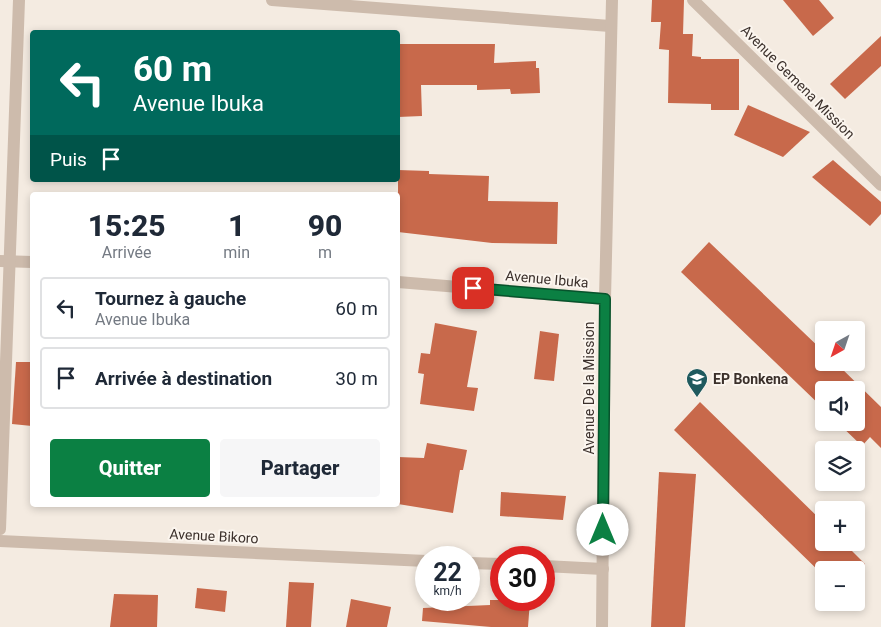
<!DOCTYPE html>
<html lang="fr">
<head>
<meta charset="utf-8">
<style>
	body { margin:0; font-family:Roboto,sans-serif; background:#f6f6f7; color:#1f2937; height:100vh; display:flex; flex-direction:column; font-size:19px; white-space:nowrap }
	* { box-sizing:border-box; margin:0 }
	p { font-size:16px; color:#747a83 }
	.icon { flex:none; width:28px; height:28px; fill:none; stroke:currentColor; stroke-width:2; stroke-linecap:round; stroke-linejoin:round }
	.map { position:relative; flex:1; overflow:hidden }
	.side { position:absolute; left:30px; top:192px; width:370px; height:315px; display:flex; flex-direction:column; background:#fff; border-radius:5px; box-shadow:0 2px 8px #0003 }
	.side>* { flex:none }
	.hud { position:absolute; left:30px; top:30px; width:370px; height:152px; border-radius:5px; box-shadow:0 2px 8px #0003; background:#00695c; color:#fff; overflow:hidden }
	.needle { width:32px; rotate:220deg }
	.tools { position:absolute; left:815px; top:321px; display:grid; gap:10px }
	.tools a { display:grid; place-items:center; width:50px; height:50px; border-radius:5px; background:#fff; box-shadow:0 2px 8px #0003; font-size:25px }
	.speed { position:absolute; left:415px; top:546px; display:flex; gap:10px; font-size:25px; font-weight:700; text-align:center }
	.speed>* { display:grid; place-content:center; width:65px; height:65px; border-radius:50%; background:#fff; box-shadow:0 2px 8px #0003; line-height:1 }
	.speed small { font-size:12px; font-weight:400 }
	.speed .limit { border:8px solid #d22; background:#fff; color:#111 }
	.pin { position:absolute; display:grid; place-items:center; width:42px; height:42px; color:#fff; margin:-21px; border-radius:10px; box-shadow:0 2px 8px #0006 }
	.me { position:absolute; width:55px; margin:-28px; rotate:0deg; stroke-linejoin:round; filter:drop-shadow(0 0 4px #0008) }
	.turn { display:flex; align-items:center; gap:18px; height:105px; padding:0 20px; font-size:22px }
	.turn .icon { width:65px; height:65px; stroke-width:2.5 }
	.turn b { display:block; font-size:35px; line-height:42px }
	.then { display:flex; align-items:center; height:48px; padding:0 20px; background:#0003; gap:10px; font-size:19px }
	.eta { display:flex; justify-content:space-evenly; align-items:center; height:85px; text-align:center }
	.eta b { font-size:30px; font-weight:800; line-height:35px }
	.action { display:flex; gap:10px; margin-top:auto; padding:10px 20px }
	.action a { flex:1; height:58px; border-radius:5px; background:#0b8043; color:#fff; font-size:20px; font-weight:800; line-height:58px; text-align:center }
	.action a+a { background:#f6f6f7; color:#1f2937 }
	ul { padding:0; list-style:none }
	li { display:flex; align-items:center; gap:15px; height:62px; margin:0 10px 8px; padding:0 10px; border:2px solid #e0e1e3; border-radius:5px }
	li div { flex:1 }
	li b { display:block; font-size:19px }
	li em { font-style:normal }
	.map>svg:first-child { display:block }
	.building { fill:#c8694b }
	.lines { fill:none; stroke-linecap:round; stroke-linejoin:round }
	.minor { stroke:#cdbbac; stroke-width:12 }
	.route-casing { stroke:#07532c; stroke-width:12 }
	.route { stroke:#0b8043; stroke-width:9 }
	.labels { text-anchor:middle; stroke-width:4; stroke-linejoin:round; paint-order:stroke }
	.street-label { font-size:14px; fill:#3b302b; stroke:#fbf5ee }
	.poi-label { font-size:14px; font-weight:bold; fill:#3b302b; stroke:#fbf5ee; text-anchor:start }
</style>
</head>
<body>
<div class="map">
<svg width="881" height="627" viewBox="0 0 881 627">
	<rect width="100%" height="100%" fill="#f4ebe1"/>
	<g class="building">
		<path d="M652,0H684L683,34H693L692,56L701,57V59H739V110H711V104L668,103L669,50L659,49L661,22H651Z"/>
		<path d="M783,0H819L834,18L813,36Z"/>
		<path d="M881,36V66L845,99L830,84Z"/>
		<path d="M398,44H495L494,63L536,61V68H539L540,93L511,94L510,89L477,90V85H421L422,116L398,117Z"/>
		<path d="M748,105L810,132L783,157L734,135Z"/>
		<path d="M833,160L881,202V214L870,226L812,177Z"/>
		<path d="M398,170L429,171V174L489,176L488,201L558,202L557,244L492,243L398,232Z"/>
		<path d="M709,242L824,352V362H835L881,407V448L870,437L862,446L837,422H856V390H824V409L681,272Z"/>
		<path d="M435,323L477,331L467,387L478,388L474,411L420,404L424,374L418,373L421,353L430,354Z"/>
		<path d="M540,331L559,334L554,381L534,379Z"/>
		<path d="M16,362H32V426L12,424Z"/>
		<path d="M700,402L824,523V542H843L865,564L856,573V570H824V576L674,430Z"/>
		<path d="M427,443L467,450L463,470H460L453,513L398,504V457L424,458Z"/>
		<path d="M659,472L696,474L685,627H651Z"/>
		<path d="M501,492L566,496L563,520L500,516Z"/>
		<path d="M289,582L314,583L311,627H286Z"/>
		<path d="M197,588L227,591L225,612L195,608Z"/>
		<path d="M114,594L158,595L157,627H110Z"/>
		<path d="M351,599L391,607L387,627H346Z"/>
		<path d="M490,600H530L528,627H491L422,621L423,608L490,605Z"/>
	</g>
	<g class="lines">
		<g class="minor">
			<path d="M272,0L610,26"/>
			<path d="M693,0L881,185"/>
			<path d="M0,261L32,262"/>
			<path d="M398,282L605,299"/>
			<path d="M0,529L19,0"/>
			<path d="M0,541L426,561"/>
			<path d="M469,563L501,564"/>
			<path d="M544,566L603,569"/>
			<path d="M602,627L605,299L612,0"/>
		</g>
	</g>
	<g class="lines">
		<g class="route-casing">
			<path id="route" d="M473,288L605,299L603,530"/>
		</g>
		<use href="#route" class="route"/>
	</g>
	<defs>
		<g id="school-pin" transform="scale(1.125)"><path d="M0 17L-7.5 6A9.5 9.5 0 1 1 7.5 6Z" fill="#1f5a5e" stroke="#fbf5ee"/><path d="M0-5L7-2L0 1L-7-2ZM-4 1L0 2.5L4 1V4Q0 6-4 4Z" fill="#fff"/></g>
	</defs>
	<g fill-rule="evenodd">
		<use href="#school-pin" x="697" y="379"/>
	</g>
	<g class="labels">
		<g class="street-label">
			<text transform="translate(798 82) rotate(45)" y="5">Avenue Gemena Mission</text>
			<text transform="translate(547 279) rotate(5)" y="5">Avenue Ibuka</text>
			<text transform="translate(589 388) rotate(-90)" y="5">Avenue De la Mission</text>
			<text transform="translate(214 536) rotate(3)" y="5">Avenue Bikoro</text>
		</g>
		<g class="poi-label">
			<text x="713" y="384">EP Bonkena</text>
		</g>
	</g>
</svg>
<div class="tools">
<a><svg class="needle" viewBox="-14 -14 28 28"><path d="M0-13l5 13h-10z" fill="#e53935"/><path d="M0 13l5-13h-10z" fill="#747a83"/></svg></a>
<a><svg class="icon" aria-label="sound" viewBox="0 0 24 24"><path d="M4 9h4l5-4v14l-5-4H4zM17 9q2 3 0 6"/></svg></a>
<a><svg class="icon" aria-label="layers" viewBox="0 0 24 24"><path d="M12 4l9 5-9 5-9-5zM3 14l9 5 9-5"/></svg></a>
<a>+</a>
<a>−</a>
</div>
<div class="speed"><div>22<small>km/h</small></div><div class="limit">30</div></div>
<div class="pin" style="left:473px;top:288px;background:#d93025"><svg class="icon" aria-label="arrive" viewBox="0 0 24 24"><path d="M6 21V4h12l-3 4 3 4H6"/></svg></div>
<svg class="me" style="left:603px;top:530px" viewBox="-20 -20 40 40"><circle r="19" fill="#fff"/><path d="M0-13L10 11 0 6-10 11z" fill="#0b8043"/></svg>
<div class="hud">
<div class="turn"><svg class="icon" aria-label="left" viewBox="0 0 24 24"><path d="M17 20v-9H6M10 6l-5 5 5 5"/></svg><div><b>60 m</b>Avenue Ibuka</div></div>
<div class="then">Puis<svg class="icon" aria-label="arrive" viewBox="0 0 24 24"><path d="M6 21V4h12l-3 4 3 4H6"/></svg></div>
</div>
<section class="side">
<div class="eta">
<div><b>15:25</b><p>Arrivée</p></div>
<div><b>1</b><p>min</p></div>
<div><b>90</b><p>m</p></div>
</div>
<ul>
<li><svg class="icon" aria-label="left" viewBox="0 0 24 24"><path d="M17 20v-9H6M10 6l-5 5 5 5"/></svg><div><b>Tournez à gauche</b><p>Avenue Ibuka</p></div><em>60 m</em></li>
<li><svg class="icon" aria-label="arrive" viewBox="0 0 24 24"><path d="M6 21V4h12l-3 4 3 4H6"/></svg><div><b>Arrivée à destination</b></div><em>30 m</em></li>
</ul>
<div class="action"><a>Quitter</a><a>Partager</a></div>
</section>
</div>
</body>
</html>
